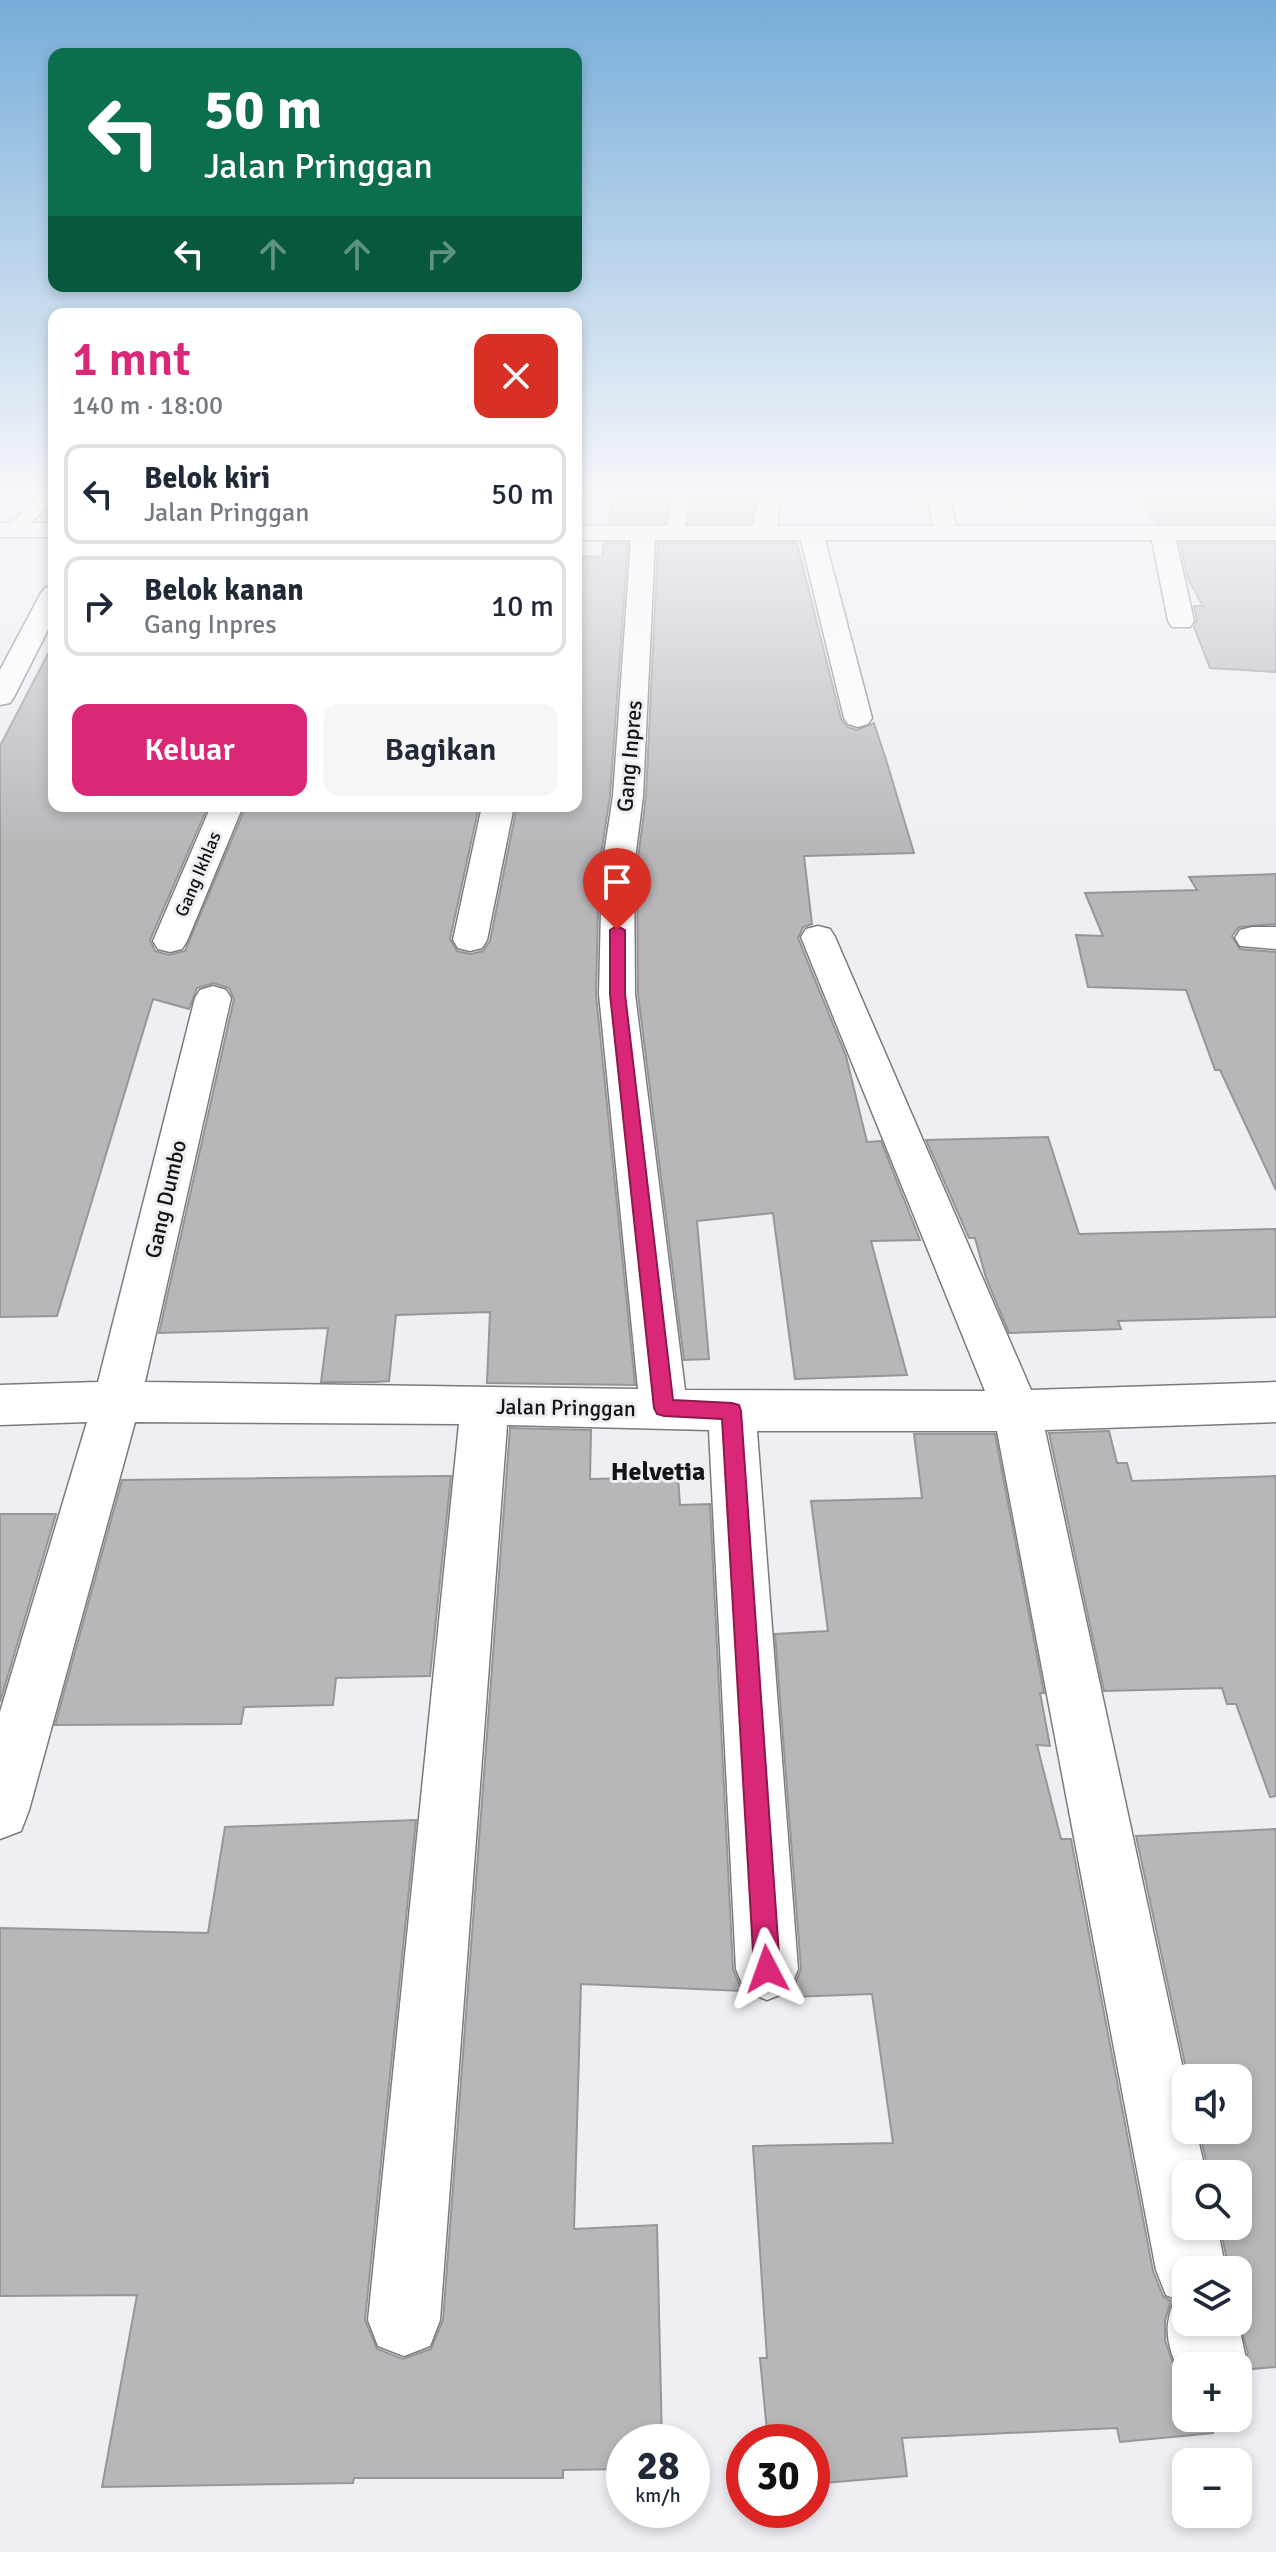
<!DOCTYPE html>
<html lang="id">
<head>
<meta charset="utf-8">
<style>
	body { margin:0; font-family:Signika,sans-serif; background:#f6f6f7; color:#1f2937; height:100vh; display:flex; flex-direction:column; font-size:30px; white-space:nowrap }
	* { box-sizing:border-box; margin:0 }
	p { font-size:26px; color:#747a83 }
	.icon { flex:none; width:44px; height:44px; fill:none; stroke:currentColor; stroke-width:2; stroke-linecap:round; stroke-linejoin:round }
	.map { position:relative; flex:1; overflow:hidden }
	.panel { position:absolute; left:48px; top:308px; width:534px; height:504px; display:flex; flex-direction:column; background:#fff; border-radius:16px; box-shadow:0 4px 12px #0003 }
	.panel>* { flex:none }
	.guide { position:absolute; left:48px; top:48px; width:534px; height:244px; border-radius:16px; box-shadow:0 4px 12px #0003; background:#0b6e4f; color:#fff; overflow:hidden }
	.controls { position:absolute; left:1172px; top:2064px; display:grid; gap:16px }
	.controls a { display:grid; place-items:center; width:80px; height:80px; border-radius:16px; background:#fff; box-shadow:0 4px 12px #0003; font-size:40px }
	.speed { position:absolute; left:606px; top:2424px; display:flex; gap:16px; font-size:40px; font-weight:700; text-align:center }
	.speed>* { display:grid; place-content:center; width:104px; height:104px; border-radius:50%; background:#fff; box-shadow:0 4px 12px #0003; line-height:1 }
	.speed small { font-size:20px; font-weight:400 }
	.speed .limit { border:12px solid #d22; background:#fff; color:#111 }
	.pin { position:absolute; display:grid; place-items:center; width:68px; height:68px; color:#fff; margin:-82px -34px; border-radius:50% 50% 50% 0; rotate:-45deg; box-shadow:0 0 8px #0007 }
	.pin .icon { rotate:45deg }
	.me { position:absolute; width:88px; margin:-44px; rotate:356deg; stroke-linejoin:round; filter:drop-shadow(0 0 6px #0008) }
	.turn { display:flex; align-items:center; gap:28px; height:168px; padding:0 24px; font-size:36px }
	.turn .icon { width:104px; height:104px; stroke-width:2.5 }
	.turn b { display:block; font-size:56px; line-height:68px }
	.lanes { display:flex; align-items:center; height:76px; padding:0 24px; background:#0003; justify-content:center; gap:40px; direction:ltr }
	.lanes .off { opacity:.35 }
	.round { display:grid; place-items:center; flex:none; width:84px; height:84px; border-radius:16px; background:#f6f6f7 }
	.summary { display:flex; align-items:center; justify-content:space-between; height:136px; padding:0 24px }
	h1 { font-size:48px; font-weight:600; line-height:60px; color:#db2777 }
	.action { display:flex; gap:16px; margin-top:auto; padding:16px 24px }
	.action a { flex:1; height:92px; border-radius:16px; background:#db2777; color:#fff; font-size:32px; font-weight:600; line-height:92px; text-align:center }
	.action a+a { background:#f6f6f7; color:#1f2937 }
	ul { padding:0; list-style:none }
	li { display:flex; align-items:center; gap:24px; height:100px; margin:0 16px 12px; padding:0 8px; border:4px solid #e0e1e3; border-radius:16px }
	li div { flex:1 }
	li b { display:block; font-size:30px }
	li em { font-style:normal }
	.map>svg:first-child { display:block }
	.building { fill:#b9b6ba; stroke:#989599; stroke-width:2 }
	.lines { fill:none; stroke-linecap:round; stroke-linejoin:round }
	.lane-casing { stroke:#7b7a7f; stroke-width:3 }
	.street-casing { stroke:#7b7a7f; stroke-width:3 }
	.lane { fill:#fff; fill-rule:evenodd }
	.street { fill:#fff; fill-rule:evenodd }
	.route { fill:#db2777; stroke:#8e194d; stroke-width:2 }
	.labels { text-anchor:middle; stroke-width:6; stroke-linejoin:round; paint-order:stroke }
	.far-street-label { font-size:18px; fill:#141315; stroke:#eeeef3 }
	.street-label { font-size:22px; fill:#141315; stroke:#eeeef3 }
	.quarter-label { font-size:26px; font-weight:bold; fill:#141315; stroke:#eeeef3 }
</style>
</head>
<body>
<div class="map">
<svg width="1276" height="2552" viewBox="0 0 1276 2552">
	<rect width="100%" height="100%" fill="#eeeef3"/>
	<g class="building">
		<path d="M614,493L671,494L665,523H608Z"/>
		<path d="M694,493H757L751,523H688Z"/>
		<path d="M1139,493L1276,494V523H1156Z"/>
		<path d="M604,543H628L610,796L599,867L596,994L635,1385L487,1383L490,1312L396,1315L389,1381L375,1382H321L328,1328L159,1333L234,999L229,988L214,983L197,988L189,1009L153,999L57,1316L0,1317V746L54,642V806H208L150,940L155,951L169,955L185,951L246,806H479L450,939L457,951L471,954L483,951L490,941L517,806H576V556L602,557Z"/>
		<path d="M658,543H797L841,719L847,727L857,730L874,723L888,766L914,853L804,856L812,924L803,927L798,938L846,1056L867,1142L881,1141L920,1240L871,1241L907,1375L795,1379L773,1213L697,1221L709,1359L684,1360L638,994L637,867L646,796Z"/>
		<path d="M1180,543H1276V672L1210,668L1194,627L1197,620L1194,606H1203L1188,579Z"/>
		<path d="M1276,874V924L1239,927L1232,936L1240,949L1276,952V1190L1220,1070H1215L1186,990L1088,987L1076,935L1103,936L1085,893L1197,890L1189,877Z"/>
		<path d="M1048,1137L1079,1234L1276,1229V1317L1118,1321L1121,1329L1009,1333L986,1278L975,1238H969L926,1140Z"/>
		<path d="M510,1428L591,1430L590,1479L678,1477L680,1505L710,1504L733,1969L742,1991L581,1984L574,2229L657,2225L662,2442H624V2469L563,2470V2478H354L353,2483L102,2487L137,2295L0,2296V1928L208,1933L225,1827L416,1820L365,2320L377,2349L403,2359L431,2349L443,2320Z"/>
		<path d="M1109,1431L1117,1463H1127L1132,1481L1276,1476V1796L1270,1797L1236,1704H1227L1222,1688L1104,1691L1049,1433Z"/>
		<path d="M914,1434H995L1044,1693H1040L1050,1746L1037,1745L1061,1839H1071L1153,2271L1163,2296L1171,2301L1165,2321V2340L1179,2381L1186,2385V2418H1209L1213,2433L1120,2442L1117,2428L902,2438L907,2476L812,2484V2442H768L760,2358H767L753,2146L893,2143L872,1994L790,1997L801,1969L775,1634L828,1631L811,1501L922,1498Z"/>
		<path d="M445,1476H451L430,1676L336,1678L333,1705L244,1707L241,1724L55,1725L122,1480Z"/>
		<path d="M0,1514H56L0,1702Z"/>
		<path d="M1276,1829V2367L1241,2370L1248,2353L1238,2319V2270H1229L1220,2226H1238V2174H1209L1199,2130H1238V2078H1188L1136,1836Z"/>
	</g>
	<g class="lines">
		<g class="lane-casing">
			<g id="lane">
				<path d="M43,493H54V500L20,534H8L5,530L8,526Z"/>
				<path d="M674,493H690L684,532L675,537L666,532Z"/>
			</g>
		</g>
		<g class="street-casing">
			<g id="street">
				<path d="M760,493H782L777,526H933L926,493H948L956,526H1276V540H1176L1194,621L1190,627H1172L1168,621L1152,540H825L872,718L868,724L858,727L848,724L844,718L801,540H655L643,796L634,867L635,994L685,1390L985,1391L801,937L806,929L818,926L830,929L835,937L1031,1390L1276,1382V1422L1045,1430L1186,2083V2130H1196L1206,2174H1186V2226H1217L1226,2270H1186V2322H1238L1245,2354L1238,2370V2366H1186V2382L1182,2380C1169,2347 1161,2332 1175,2299L1166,2295L1156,2270L997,1431H757L798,1969L789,1991L767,2000L745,1991L736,1969L709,1430L507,1425L440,2320L430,2346L404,2356L378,2346L368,2320L459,1424L135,1422L29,1810L21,1831L0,1839V1712L87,1422L0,1425V1385L98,1382L195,998L200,990L213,986L226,990L231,998L145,1382L638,1389L599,994L602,867L613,796L631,540H576V526H753Z"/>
				<rect x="0" y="523" width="54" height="14"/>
				<path d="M54,585V618L14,697L10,703L0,705V670L41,593L45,588Z"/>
				<path d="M211,806H243L187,941L182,949L170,952L158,949L153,941Z"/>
				<path d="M482,806H514L487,940L482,948L470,951L458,948L453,940Z"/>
				<path d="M1252,927H1276V949L1240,946L1235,938L1240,930Z"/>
			</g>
		</g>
		<use href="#lane" class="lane"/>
		<use href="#street" class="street"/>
	</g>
	<linearGradient id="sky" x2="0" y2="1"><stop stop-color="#77add9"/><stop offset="0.58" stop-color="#f7f7fa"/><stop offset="1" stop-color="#f7f7fa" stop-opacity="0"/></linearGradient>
	<rect width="1276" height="850" fill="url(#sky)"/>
	<path class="route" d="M617,926L625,930V994L673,1400L732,1403L739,1405L741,1411L780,1969L776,1978L767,1982L758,1978L754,1969L722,1419L664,1416L657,1414L654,1408L610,994V930Z"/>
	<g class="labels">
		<g class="far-street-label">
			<text transform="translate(198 874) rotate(-67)" y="6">Gang Ikhlas</text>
		</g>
		<g class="street-label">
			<text transform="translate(629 756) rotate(-85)" y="8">Gang Inpres</text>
			<text transform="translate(165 1199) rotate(-77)" y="8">Gang Dumbo</text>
			<text transform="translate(566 1407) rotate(1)" y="8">Jalan Pringgan</text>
		</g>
		<g class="quarter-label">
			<text x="658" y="1480">Helvetia</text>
		</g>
	</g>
</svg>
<div class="controls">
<a><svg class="icon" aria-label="sound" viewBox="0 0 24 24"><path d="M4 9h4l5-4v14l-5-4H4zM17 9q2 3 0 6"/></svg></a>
<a><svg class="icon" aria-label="search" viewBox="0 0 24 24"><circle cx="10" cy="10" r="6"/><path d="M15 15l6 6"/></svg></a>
<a><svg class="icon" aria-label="layers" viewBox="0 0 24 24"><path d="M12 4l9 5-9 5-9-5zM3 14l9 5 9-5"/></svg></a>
<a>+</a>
<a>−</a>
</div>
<div class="speed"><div>28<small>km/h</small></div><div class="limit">30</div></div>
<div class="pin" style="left:617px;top:930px;background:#d93025"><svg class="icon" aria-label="arrive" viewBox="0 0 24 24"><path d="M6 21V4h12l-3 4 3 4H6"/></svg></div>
<svg class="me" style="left:767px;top:1969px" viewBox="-20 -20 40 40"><path d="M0-17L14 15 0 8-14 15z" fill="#db2777" stroke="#fff" stroke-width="4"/></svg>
<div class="guide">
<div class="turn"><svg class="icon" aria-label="left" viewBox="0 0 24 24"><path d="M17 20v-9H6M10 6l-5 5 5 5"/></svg><div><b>50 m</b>Jalan Pringgan</div></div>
<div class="lanes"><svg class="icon" aria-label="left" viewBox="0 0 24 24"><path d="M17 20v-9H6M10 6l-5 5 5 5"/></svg><svg class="icon off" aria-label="ahead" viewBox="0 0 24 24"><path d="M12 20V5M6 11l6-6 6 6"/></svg><svg class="icon off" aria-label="ahead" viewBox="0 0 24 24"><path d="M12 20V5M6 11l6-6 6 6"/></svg><svg class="icon off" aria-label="right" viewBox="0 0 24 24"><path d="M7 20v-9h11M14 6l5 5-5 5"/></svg></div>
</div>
<section class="panel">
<div class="summary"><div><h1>1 mnt</h1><p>140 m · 18:00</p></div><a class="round" style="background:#d93025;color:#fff"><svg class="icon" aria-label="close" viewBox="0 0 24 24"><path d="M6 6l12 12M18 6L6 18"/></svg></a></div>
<ul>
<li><svg class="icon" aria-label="left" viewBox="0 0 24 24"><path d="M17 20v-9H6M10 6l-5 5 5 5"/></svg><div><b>Belok kiri</b><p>Jalan Pringgan</p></div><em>50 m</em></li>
<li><svg class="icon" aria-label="right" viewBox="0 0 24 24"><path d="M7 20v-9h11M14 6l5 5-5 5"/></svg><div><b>Belok kanan</b><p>Gang Inpres</p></div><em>10 m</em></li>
</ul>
<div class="action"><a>Keluar</a><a>Bagikan</a></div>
</section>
</div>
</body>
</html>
